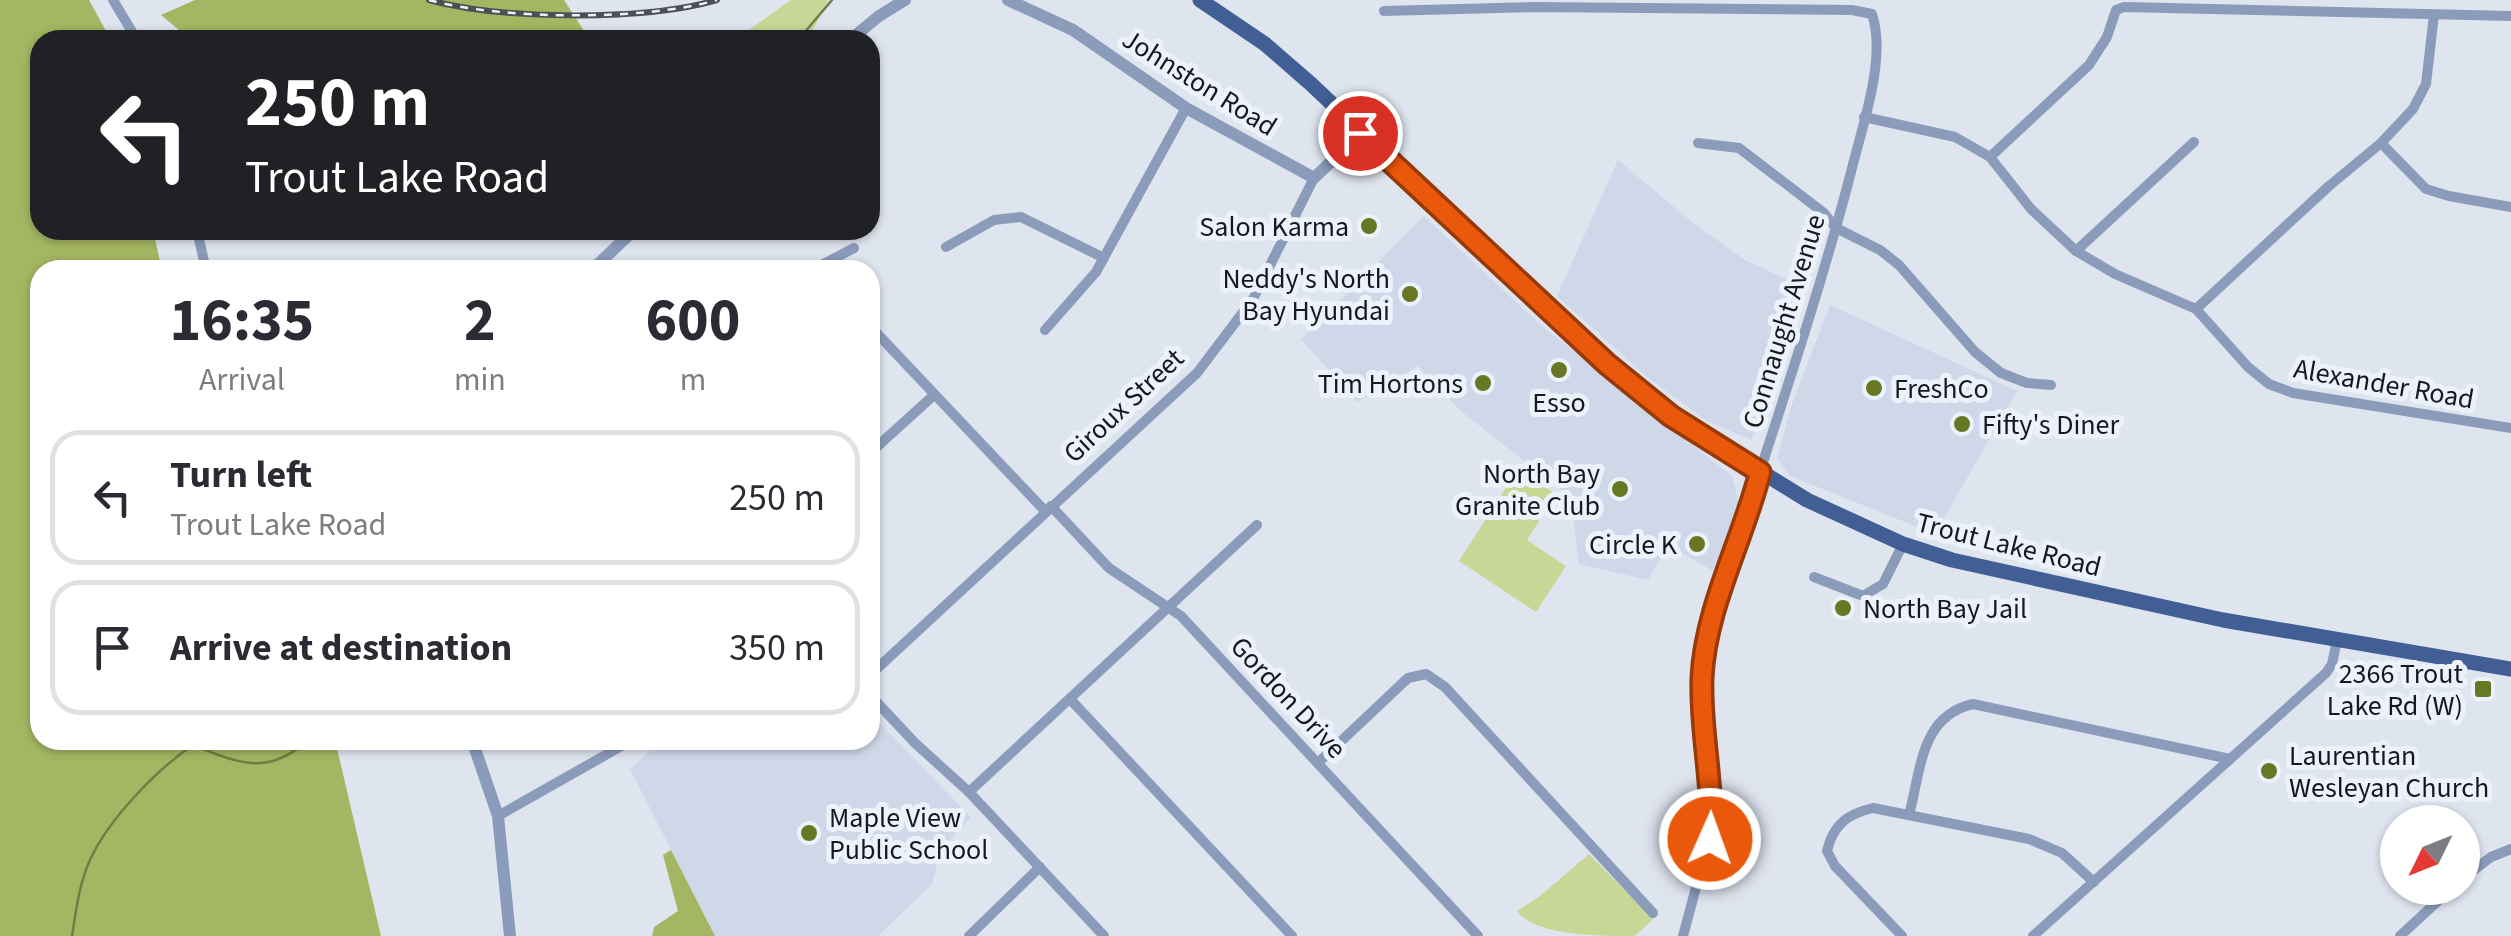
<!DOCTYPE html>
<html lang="en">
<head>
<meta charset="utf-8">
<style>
	body { margin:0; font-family:"Source Sans 3",sans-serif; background:#f7f7f7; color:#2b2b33; height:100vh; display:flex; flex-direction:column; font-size:38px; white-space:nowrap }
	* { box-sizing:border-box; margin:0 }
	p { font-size:32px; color:#7c7c81 }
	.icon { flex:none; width:55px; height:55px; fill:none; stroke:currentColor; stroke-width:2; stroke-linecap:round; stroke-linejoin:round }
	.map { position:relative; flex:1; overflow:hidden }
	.panel { position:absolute; left:30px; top:260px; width:850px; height:490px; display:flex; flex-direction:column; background:#fff; border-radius:30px; box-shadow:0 2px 8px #0004 }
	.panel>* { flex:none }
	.banner { position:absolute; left:30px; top:30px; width:850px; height:210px; border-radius:30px; box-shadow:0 2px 8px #0004; background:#202124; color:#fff; overflow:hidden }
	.needle { width:65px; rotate:227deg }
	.controls { position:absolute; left:2380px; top:805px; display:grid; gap:20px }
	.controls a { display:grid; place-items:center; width:100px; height:100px; border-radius:50%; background:#fff; box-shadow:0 2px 8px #0004; font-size:50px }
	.pin { position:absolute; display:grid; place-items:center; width:85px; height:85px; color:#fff; margin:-42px; border:5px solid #fff; border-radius:50%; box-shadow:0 2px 10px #0007 }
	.me { position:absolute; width:110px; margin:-55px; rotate:2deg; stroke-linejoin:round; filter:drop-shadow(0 0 8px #0008) }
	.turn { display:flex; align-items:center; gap:35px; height:210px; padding:0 50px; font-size:45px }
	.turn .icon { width:130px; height:130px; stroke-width:2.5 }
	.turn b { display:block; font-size:70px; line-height:85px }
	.eta { display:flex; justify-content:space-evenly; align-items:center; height:170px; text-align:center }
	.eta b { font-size:60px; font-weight:700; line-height:70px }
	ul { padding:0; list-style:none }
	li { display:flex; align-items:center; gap:30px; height:135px; margin:0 20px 15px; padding:0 30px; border:5px solid #e1e1e2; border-radius:30px }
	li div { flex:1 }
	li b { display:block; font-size:38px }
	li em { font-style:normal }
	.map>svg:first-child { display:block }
	.built { fill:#cfd8e9 }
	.green { fill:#c8d795 }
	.forest { fill:#a5b662 }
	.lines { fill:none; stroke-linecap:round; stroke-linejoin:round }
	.stream { stroke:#717d44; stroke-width:2.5 }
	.minor { stroke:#8b9cbb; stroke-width:10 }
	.tertiary { stroke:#8b9cbb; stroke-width:12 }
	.primary { stroke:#415f95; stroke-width:15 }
	.rail-casing { stroke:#4c4f54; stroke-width:6 }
	.rail { stroke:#ecf2fc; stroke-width:2.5; stroke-dasharray:8; stroke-linecap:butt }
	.route-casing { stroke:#983908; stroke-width:25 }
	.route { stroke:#ea580c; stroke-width:18 }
	.poi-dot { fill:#687723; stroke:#ecf2fc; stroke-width:4 }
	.labels { text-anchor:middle; stroke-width:10; stroke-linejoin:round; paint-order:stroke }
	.street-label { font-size:28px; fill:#16181b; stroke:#ecf2fc }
	.poi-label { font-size:28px; fill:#16181b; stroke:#ecf2fc; text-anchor:end }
</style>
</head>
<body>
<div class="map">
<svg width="2511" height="936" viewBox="0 0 2511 936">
	<rect width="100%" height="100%" fill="#dfe5ef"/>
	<g class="built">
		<path d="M1618,160L1692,222L1745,260L1806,288L1751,440L1707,421L1648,378L1557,296Z"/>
		<path d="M1424,216L1543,327L1732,476L1740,506L1713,571L1668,545L1648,580L1579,564L1573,516L1578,503L1462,412L1418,366L1357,402L1301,339Z"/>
		<path d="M1830,305L2017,391L1935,534L1790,476L1777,458L1792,404Z"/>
		<path d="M870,713L971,817L941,849L932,884L878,936H715L630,769L662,740H870Z"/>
	</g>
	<g class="green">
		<path d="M791,0H828L808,40H735Z"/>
		<path d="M1518,469L1556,494L1527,540L1566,566L1536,612L1459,561Z"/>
		<path d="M1589,854L1653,919L1635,936C1600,936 1535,936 1517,911L1540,896Z"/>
	</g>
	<g class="forest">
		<path d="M0,0H89L111,40H40V230H153L162,270H40V740H335L381,936H0Z"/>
		<path d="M195,0H564L590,40H191L161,15Z"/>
		<path d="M671,850L715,936H652L654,927L678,911L663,855Z"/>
	</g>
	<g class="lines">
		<g class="stream">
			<path d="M750,39L761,40"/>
			<path d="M798,40L832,0"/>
			<path d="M72,936C76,911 79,884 90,860C108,820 157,769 193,745C239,763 267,777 308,740"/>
		</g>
		<g class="minor">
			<path d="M113,0L137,40"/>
			<path d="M1384,11L1534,7L1852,10L1872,14C1887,59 1862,126 1851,172C1810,330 1753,484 1707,641L1702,679L1712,803L1709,839L1683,936"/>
			<path d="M1864,117L1955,137L1990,157L2031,209L2076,251L2115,274L2196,309L2248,367L2269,384L2293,393L2511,428"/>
			<path d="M1698,143L1739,148L1824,213L1836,228L1880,250L1899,265L1975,352L2001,373L2027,383L2051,385"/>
			<path d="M2381,143L2426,189L2449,196L2511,207"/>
			<path d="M1990,157L2089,65L2107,37L2116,10L2124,7L2511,16"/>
			<path d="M197,230L206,270"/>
			<path d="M946,247L994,220L1021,217L1104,258"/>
			<path d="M2076,251L2194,142"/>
			<path d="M812,270L854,248"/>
			<path d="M2196,309L2329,186L2381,143L2413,109L2426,84L2434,15"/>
			<path d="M870,326L1045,511"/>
			<path d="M1045,330L1096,272L1186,108"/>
			<path d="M870,453L934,395"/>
			<path d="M1051,506L1109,568L1181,616L1478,936"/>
			<path d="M1814,577L1863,596L1883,584L1903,544"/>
			<path d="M870,675L1197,373L1253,299L1314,178"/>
			<path d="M870,695L915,743L969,792L1104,936"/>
			<path d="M1070,699L1292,936"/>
			<path d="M1319,762L1408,678L1426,674L1445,687L1653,913"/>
			<path d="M969,792L1257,525"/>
			<path d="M1909,815C1921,771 1920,716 1973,704L2230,759"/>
			<path d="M498,816L632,740"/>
			<path d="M2462,879L2491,857L2511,849"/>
			<path d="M969,936L1040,867"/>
			<path d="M1902,936L1835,866L1827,851C1833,825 1847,814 1873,808L2029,839L2062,853L2094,882"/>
			<path d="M2033,936L2326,673L2332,664L2337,640"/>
			<path d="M2400,936L2452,888"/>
		</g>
		<g class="tertiary">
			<path d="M1008,0L1073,30L1186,108L1314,178L1361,133"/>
			<path d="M850,40L879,16L905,0"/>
			<path d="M592,270L634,230"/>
			<path d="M472,740L498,816L510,936"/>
		</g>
		<path class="primary" d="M1200,0L1265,44L1311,84L1607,364L1671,416L1807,500L1903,544L1952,560L2223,620L2511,669"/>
		<g class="rail-casing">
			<path id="rail" d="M429,0C503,20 644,21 717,0"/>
		</g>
		<use href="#rail" class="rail"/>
	</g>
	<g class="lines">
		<g class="route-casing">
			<path id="route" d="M1360,133L1607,364L1671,416L1760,472C1743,540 1705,608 1702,678C1700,732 1714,783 1710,839"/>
		</g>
		<use href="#route" class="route"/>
	</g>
	<g class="poi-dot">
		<circle cx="1369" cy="226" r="10"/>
		<circle cx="1410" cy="294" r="10"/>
		<circle cx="1559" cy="370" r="10"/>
		<circle cx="1483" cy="383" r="10"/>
		<circle cx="1874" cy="388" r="10"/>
		<circle cx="1962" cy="424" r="10"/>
		<circle cx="1620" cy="489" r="10"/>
		<circle cx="1697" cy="544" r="10"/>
		<circle cx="1843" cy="608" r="10"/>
		<rect x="2473" y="679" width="20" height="20" rx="5"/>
		<circle cx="2269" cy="771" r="10"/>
		<circle cx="809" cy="833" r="10"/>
	</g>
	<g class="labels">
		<g class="street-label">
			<text transform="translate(1200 82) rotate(32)" y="10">Johnston Road</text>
			<text transform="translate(1783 321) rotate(-73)" y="10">Connaught Avenue</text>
			<text transform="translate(2384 383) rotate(10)" y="10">Alexander Road</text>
			<text transform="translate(1123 405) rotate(-43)" y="10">Giroux Street</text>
			<text transform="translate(2009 544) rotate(14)" y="10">Trout Lake Road</text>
			<text transform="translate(1289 697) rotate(47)" y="10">Gordon Drive</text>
		</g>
		<g class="poi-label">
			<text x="1349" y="236">Salon Karma</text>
			<text x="1390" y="288">Neddy's North<tspan x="1390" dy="32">Bay Hyundai</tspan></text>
			<text x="1463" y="393">Tim Hortons</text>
			<text x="1894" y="398" text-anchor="start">FreshCo</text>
			<text x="1559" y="412" text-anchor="middle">Esso</text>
			<text x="1982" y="434" text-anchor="start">Fifty's Diner</text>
			<text x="1600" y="483">North Bay<tspan x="1600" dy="32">Granite Club</tspan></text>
			<text x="1677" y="554">Circle K</text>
			<text x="1863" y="618" text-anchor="start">North Bay Jail</text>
			<text x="2463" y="683">2366 Trout<tspan x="2463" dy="32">Lake Rd (W)</tspan></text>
			<text x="2289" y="765" text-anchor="start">Laurentian<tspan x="2289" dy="32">Wesleyan Church</tspan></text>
			<text x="829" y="827" text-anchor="start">Maple View<tspan x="829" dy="32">Public School</tspan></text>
		</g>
	</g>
</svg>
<div class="controls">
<a><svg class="needle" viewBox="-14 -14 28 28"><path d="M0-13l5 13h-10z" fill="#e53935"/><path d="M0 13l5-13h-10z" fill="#7c7c81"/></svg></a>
</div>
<div class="pin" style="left:1360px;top:133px;background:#d93025"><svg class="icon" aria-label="arrive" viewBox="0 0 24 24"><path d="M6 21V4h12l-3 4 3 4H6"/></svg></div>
<svg class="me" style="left:1710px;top:839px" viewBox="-20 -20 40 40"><circle r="17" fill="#ea580c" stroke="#fff" stroke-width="3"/><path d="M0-11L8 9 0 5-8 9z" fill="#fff"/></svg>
<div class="banner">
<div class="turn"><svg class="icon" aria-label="left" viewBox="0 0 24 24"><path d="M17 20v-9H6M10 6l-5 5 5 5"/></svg><div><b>250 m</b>Trout Lake Road</div></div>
</div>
<section class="panel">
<div class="eta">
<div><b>16:35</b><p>Arrival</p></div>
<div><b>2</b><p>min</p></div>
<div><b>600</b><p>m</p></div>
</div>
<ul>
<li><svg class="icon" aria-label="left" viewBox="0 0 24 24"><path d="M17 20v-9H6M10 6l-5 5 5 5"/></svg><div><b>Turn left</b><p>Trout Lake Road</p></div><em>250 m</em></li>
<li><svg class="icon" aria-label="arrive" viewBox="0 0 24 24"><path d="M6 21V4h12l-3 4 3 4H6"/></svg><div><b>Arrive at destination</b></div><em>350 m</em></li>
</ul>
</section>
</div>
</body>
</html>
